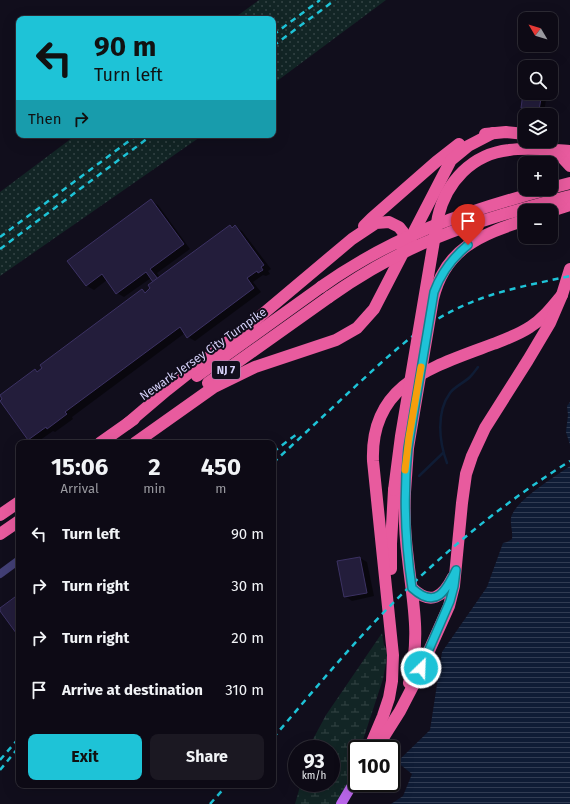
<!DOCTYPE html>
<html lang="en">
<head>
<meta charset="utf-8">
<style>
	body { margin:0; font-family:"Fira Sans",sans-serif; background:#1b1822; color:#f1f3f6; height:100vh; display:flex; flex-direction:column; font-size:15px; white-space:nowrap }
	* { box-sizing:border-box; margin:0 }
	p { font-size:13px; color:#9a9aa0 }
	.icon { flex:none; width:22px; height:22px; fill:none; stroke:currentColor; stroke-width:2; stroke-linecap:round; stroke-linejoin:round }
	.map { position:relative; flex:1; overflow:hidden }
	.drawer { position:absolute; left:16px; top:440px; width:260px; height:348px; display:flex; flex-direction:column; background:#0d0a15; border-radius:8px; box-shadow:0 4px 16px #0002,0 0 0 1px #2d2b34 }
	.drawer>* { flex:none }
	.hud { position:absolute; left:16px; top:16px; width:260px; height:122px; border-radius:8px; box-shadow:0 4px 16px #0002,0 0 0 1px #2d2b34; background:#1ec3d7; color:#111; overflow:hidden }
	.needle { width:26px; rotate:308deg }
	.fabs { position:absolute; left:518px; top:12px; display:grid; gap:8px }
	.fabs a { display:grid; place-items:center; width:40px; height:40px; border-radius:8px; background:#0d0a15; box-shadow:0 4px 16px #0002,0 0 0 1px #2d2b34; font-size:20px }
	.speed { position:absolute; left:288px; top:740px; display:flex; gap:8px; font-size:20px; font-weight:700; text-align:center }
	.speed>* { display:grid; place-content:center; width:52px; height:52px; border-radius:50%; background:#0d0a15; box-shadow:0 4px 16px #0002,0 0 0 1px #2d2b34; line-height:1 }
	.speed small { font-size:10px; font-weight:400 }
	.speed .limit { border:2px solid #111; border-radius:6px; background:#fff; color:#111 }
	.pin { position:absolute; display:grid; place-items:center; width:34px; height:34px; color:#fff; margin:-41px -17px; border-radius:50% 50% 50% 0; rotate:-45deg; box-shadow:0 0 4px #0007 }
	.pin .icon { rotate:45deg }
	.me { position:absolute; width:44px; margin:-22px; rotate:24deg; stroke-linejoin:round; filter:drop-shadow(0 0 3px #0008) }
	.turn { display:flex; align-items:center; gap:14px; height:84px; padding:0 12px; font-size:18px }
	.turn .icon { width:52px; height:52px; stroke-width:2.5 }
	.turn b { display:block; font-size:28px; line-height:34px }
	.then { display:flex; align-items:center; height:38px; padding:0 12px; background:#0003; gap:8px; font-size:15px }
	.eta { display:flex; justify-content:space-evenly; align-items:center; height:68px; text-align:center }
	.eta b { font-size:24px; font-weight:700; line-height:28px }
	.cta { display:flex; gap:8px; margin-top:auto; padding:8px 12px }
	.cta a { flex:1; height:46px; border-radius:8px; background:#1ec3d7; color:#111; font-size:16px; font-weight:700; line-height:46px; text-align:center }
	.cta a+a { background:#1b1822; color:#f1f3f6 }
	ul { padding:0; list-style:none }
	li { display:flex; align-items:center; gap:12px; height:52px; padding:0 12px }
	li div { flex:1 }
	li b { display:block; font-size:15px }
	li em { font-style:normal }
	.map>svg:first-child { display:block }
	.grass { fill:url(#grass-dots) }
	.wetland { fill:url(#wetland-marsh) }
	.water { fill:url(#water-rules) }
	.shadow { fill:#0007 }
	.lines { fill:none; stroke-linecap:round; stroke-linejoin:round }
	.stream { stroke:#0f1c35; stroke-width:2.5 }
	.building { fill:#231d3b; stroke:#3c3263 }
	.minor { stroke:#423f75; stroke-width:8 }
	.major { stroke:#b966ea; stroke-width:10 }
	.highway { stroke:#e85b9e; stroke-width:12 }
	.rail { stroke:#1ec3d7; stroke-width:2.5; stroke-dasharray:6 5; stroke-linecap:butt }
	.highway-bridge { stroke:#e85b9e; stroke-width:12 }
	.route-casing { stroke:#147f8c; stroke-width:10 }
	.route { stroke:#1ec3d7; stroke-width:7 }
	.slow { stroke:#f59e0b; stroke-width:7 }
	.labels { text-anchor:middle; stroke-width:4; stroke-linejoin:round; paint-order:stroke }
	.shield { fill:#110e1c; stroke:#9a96b6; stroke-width:1 }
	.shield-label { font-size:11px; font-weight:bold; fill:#d5d0f8 }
	.street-label { font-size:12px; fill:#d5d0f8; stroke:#110e1c }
</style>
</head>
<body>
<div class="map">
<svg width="570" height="804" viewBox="0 0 570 804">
	<defs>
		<pattern id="grass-dots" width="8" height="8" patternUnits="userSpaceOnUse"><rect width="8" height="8" fill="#122525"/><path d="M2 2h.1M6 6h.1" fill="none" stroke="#344445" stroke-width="1.8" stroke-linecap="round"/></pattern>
		<pattern id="wetland-marsh" width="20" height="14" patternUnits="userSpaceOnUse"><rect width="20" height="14" fill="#122525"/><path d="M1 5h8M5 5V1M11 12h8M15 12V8" fill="none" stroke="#344445"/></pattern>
		<pattern id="water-rules" width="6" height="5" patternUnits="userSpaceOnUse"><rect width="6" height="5" fill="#0f1c35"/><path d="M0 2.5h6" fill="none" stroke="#313c53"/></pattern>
	</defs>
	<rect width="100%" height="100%" fill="#110e1c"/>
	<g class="grass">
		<path d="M259,0H386L273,84V19H233Z"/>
		<path d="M76,135H203L0,276V192Z"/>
	</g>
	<path class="wetland" d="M382,633L384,645L388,653L383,679L360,749H357V758L342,804H295L301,783H331V749H310L312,741L326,715Z"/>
	<g class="water">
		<path d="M570,402V445L566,432L568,415L567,406Z"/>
		<path d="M570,466V804H391L403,796L412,774L397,762L430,730L442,652L487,587L503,543L507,542L512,539C513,532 510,524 511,518C514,501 556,476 570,466Z"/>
	</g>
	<g class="shadow">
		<path d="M525,88V93H547L544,113L527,110L522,107Z"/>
		<path d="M151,201L158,205L190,249L157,273L160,278L230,226L233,228L235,227L242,231L271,269L268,271L270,274L266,276L263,275L253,282L261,292L195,341L188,337L185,333L72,417L73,419L55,432L53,431L36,443L29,439L35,370L38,372L142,291L146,293L152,288L154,282L151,278L124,297L117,293L107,280L94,290L87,286L69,261Z"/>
		<path d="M360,558L367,562L374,596L352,601L345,596Z"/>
	</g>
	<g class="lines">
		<g class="stream">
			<path d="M447,463C439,442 436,412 450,393C455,386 464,383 470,377C473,374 475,371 478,367"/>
			<path d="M419,476L443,453"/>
		</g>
	</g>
	<g class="building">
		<path d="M524,86L525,93H542L539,110L521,108Z"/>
		<path d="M151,199L184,244L150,269L158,279L153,282L146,272L116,294L102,274L86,286L67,261Z"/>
		<path d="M230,225L232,228L235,225L264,265L261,267L263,270L258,273L257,271L247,278L254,288L187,338L180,327L65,412L67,414L47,429L46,427L28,440L0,401L2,399L0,395L35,369L37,372L42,368L40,365L142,289L145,293L150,288L148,285Z"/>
		<path d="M360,557L367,593L344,597L337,561Z"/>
		<path d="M19,594V637L0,611V608Z"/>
	</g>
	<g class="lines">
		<path class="minor" d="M0,574L19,560"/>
		<path class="major" d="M341,804L357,777"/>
		<g class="highway">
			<path d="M485,134L506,132L525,134"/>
			<path d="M542,141L558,153L570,166"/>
			<path d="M551,188L570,183"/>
			<path d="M551,211L570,205"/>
			<path d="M364,226L372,218L436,162L459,144"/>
			<path d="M197,376L321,287"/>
			<path d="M208,383L329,297"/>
			<path d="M127,424L167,390L258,318L352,239L376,223L389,222L399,227L403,232L404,238L402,247"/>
			<path d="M100,443L134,419"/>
			<path d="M135,443L214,387L255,367L336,340L357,328L374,309L451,160L468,146L493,133"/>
			<path d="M405,492C404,514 405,536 408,559C413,605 421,636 409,683"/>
			<path d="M0,515L19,502"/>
			<path d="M0,534L19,521"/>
			<path d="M391,569V544L394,490"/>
			<path d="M412,588C431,606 443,597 453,577"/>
			<path d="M369,749L383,716L389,698L392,681L393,655L373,461C370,382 434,367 493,344C506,339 518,335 530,327C543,319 552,307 562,295"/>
			<path d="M376,749L400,711L415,682L449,606L454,586L462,503L466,474L472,456L485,428L528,360L550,323L562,295L570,269"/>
		</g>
		<g class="rail">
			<path d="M273,35L320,0"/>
			<path d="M273,46L335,0"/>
			<path d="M0,237L137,135"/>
			<path d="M0,249L152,135"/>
			<path d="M273,452L297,434"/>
			<path d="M273,463C302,436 331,409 360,382C392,353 424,322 465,305C498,290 535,284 570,276"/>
			<path d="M273,738C310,695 346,651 386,610C441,554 503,503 570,461"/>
			<path d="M0,760L19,738"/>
			<path d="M0,770L19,747"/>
			<path d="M210,804L227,785"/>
		</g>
		<g class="highway-bridge">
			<path d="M321,287C393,236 465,211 549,189"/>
			<path d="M329,297C363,273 398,253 436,238C479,220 525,208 570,196"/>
			<path d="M394,490L401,436L438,217C446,182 472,154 509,150C529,147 550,150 570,151"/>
			<path d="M405,492L408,448L433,299C445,248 481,235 525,220"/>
		</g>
	</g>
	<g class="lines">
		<g class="route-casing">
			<path id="route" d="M421,668L450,601L454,586L456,570C446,591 436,610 412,588C405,541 403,495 408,448L434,292C441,273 452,258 468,245"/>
		</g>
		<use href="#route" class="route"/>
		<path class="slow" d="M405,470L409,437L421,367"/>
	</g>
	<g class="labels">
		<rect class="shield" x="212" y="361" width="28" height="18" rx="3"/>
		<g class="shield-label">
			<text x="226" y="374">NJ 7</text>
		</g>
		<g class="street-label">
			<text transform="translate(203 354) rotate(-35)" y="4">Newark-Jersey City Turnpike</text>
		</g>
	</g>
</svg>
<div class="fabs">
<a><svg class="needle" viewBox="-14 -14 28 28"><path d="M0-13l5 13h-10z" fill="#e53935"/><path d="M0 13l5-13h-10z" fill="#9a9aa0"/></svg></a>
<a><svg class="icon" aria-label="search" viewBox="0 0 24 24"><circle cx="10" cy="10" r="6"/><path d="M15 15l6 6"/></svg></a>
<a><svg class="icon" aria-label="layers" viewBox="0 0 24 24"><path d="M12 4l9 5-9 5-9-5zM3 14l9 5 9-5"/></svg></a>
<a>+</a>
<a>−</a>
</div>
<div class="speed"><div>93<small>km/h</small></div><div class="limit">100</div></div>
<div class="pin" style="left:468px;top:245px;background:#d93025"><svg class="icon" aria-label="arrive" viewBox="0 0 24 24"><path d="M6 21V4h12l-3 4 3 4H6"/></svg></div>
<svg class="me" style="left:421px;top:668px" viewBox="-20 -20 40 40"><circle r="17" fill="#1ec3d7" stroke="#fff" stroke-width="3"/><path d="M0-11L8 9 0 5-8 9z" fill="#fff"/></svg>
<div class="hud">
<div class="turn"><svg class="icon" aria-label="left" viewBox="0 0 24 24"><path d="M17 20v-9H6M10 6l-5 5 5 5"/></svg><div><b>90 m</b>Turn left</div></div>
<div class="then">Then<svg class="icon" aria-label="right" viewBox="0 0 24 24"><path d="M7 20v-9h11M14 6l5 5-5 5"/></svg></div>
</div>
<section class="drawer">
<div class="eta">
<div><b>15:06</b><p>Arrival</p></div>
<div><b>2</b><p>min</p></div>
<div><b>450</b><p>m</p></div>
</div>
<ul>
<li><svg class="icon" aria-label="left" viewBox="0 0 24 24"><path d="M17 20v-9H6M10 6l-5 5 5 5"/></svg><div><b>Turn left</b></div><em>90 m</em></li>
<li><svg class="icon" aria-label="right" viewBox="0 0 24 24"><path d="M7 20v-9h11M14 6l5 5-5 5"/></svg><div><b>Turn right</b></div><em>30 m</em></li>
<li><svg class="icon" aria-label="right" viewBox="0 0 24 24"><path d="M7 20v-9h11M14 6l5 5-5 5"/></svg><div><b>Turn right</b></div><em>20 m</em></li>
<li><svg class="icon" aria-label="arrive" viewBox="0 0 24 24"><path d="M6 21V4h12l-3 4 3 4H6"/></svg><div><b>Arrive at destination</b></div><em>310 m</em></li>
</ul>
<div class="cta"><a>Exit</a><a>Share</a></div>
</section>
</div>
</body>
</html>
